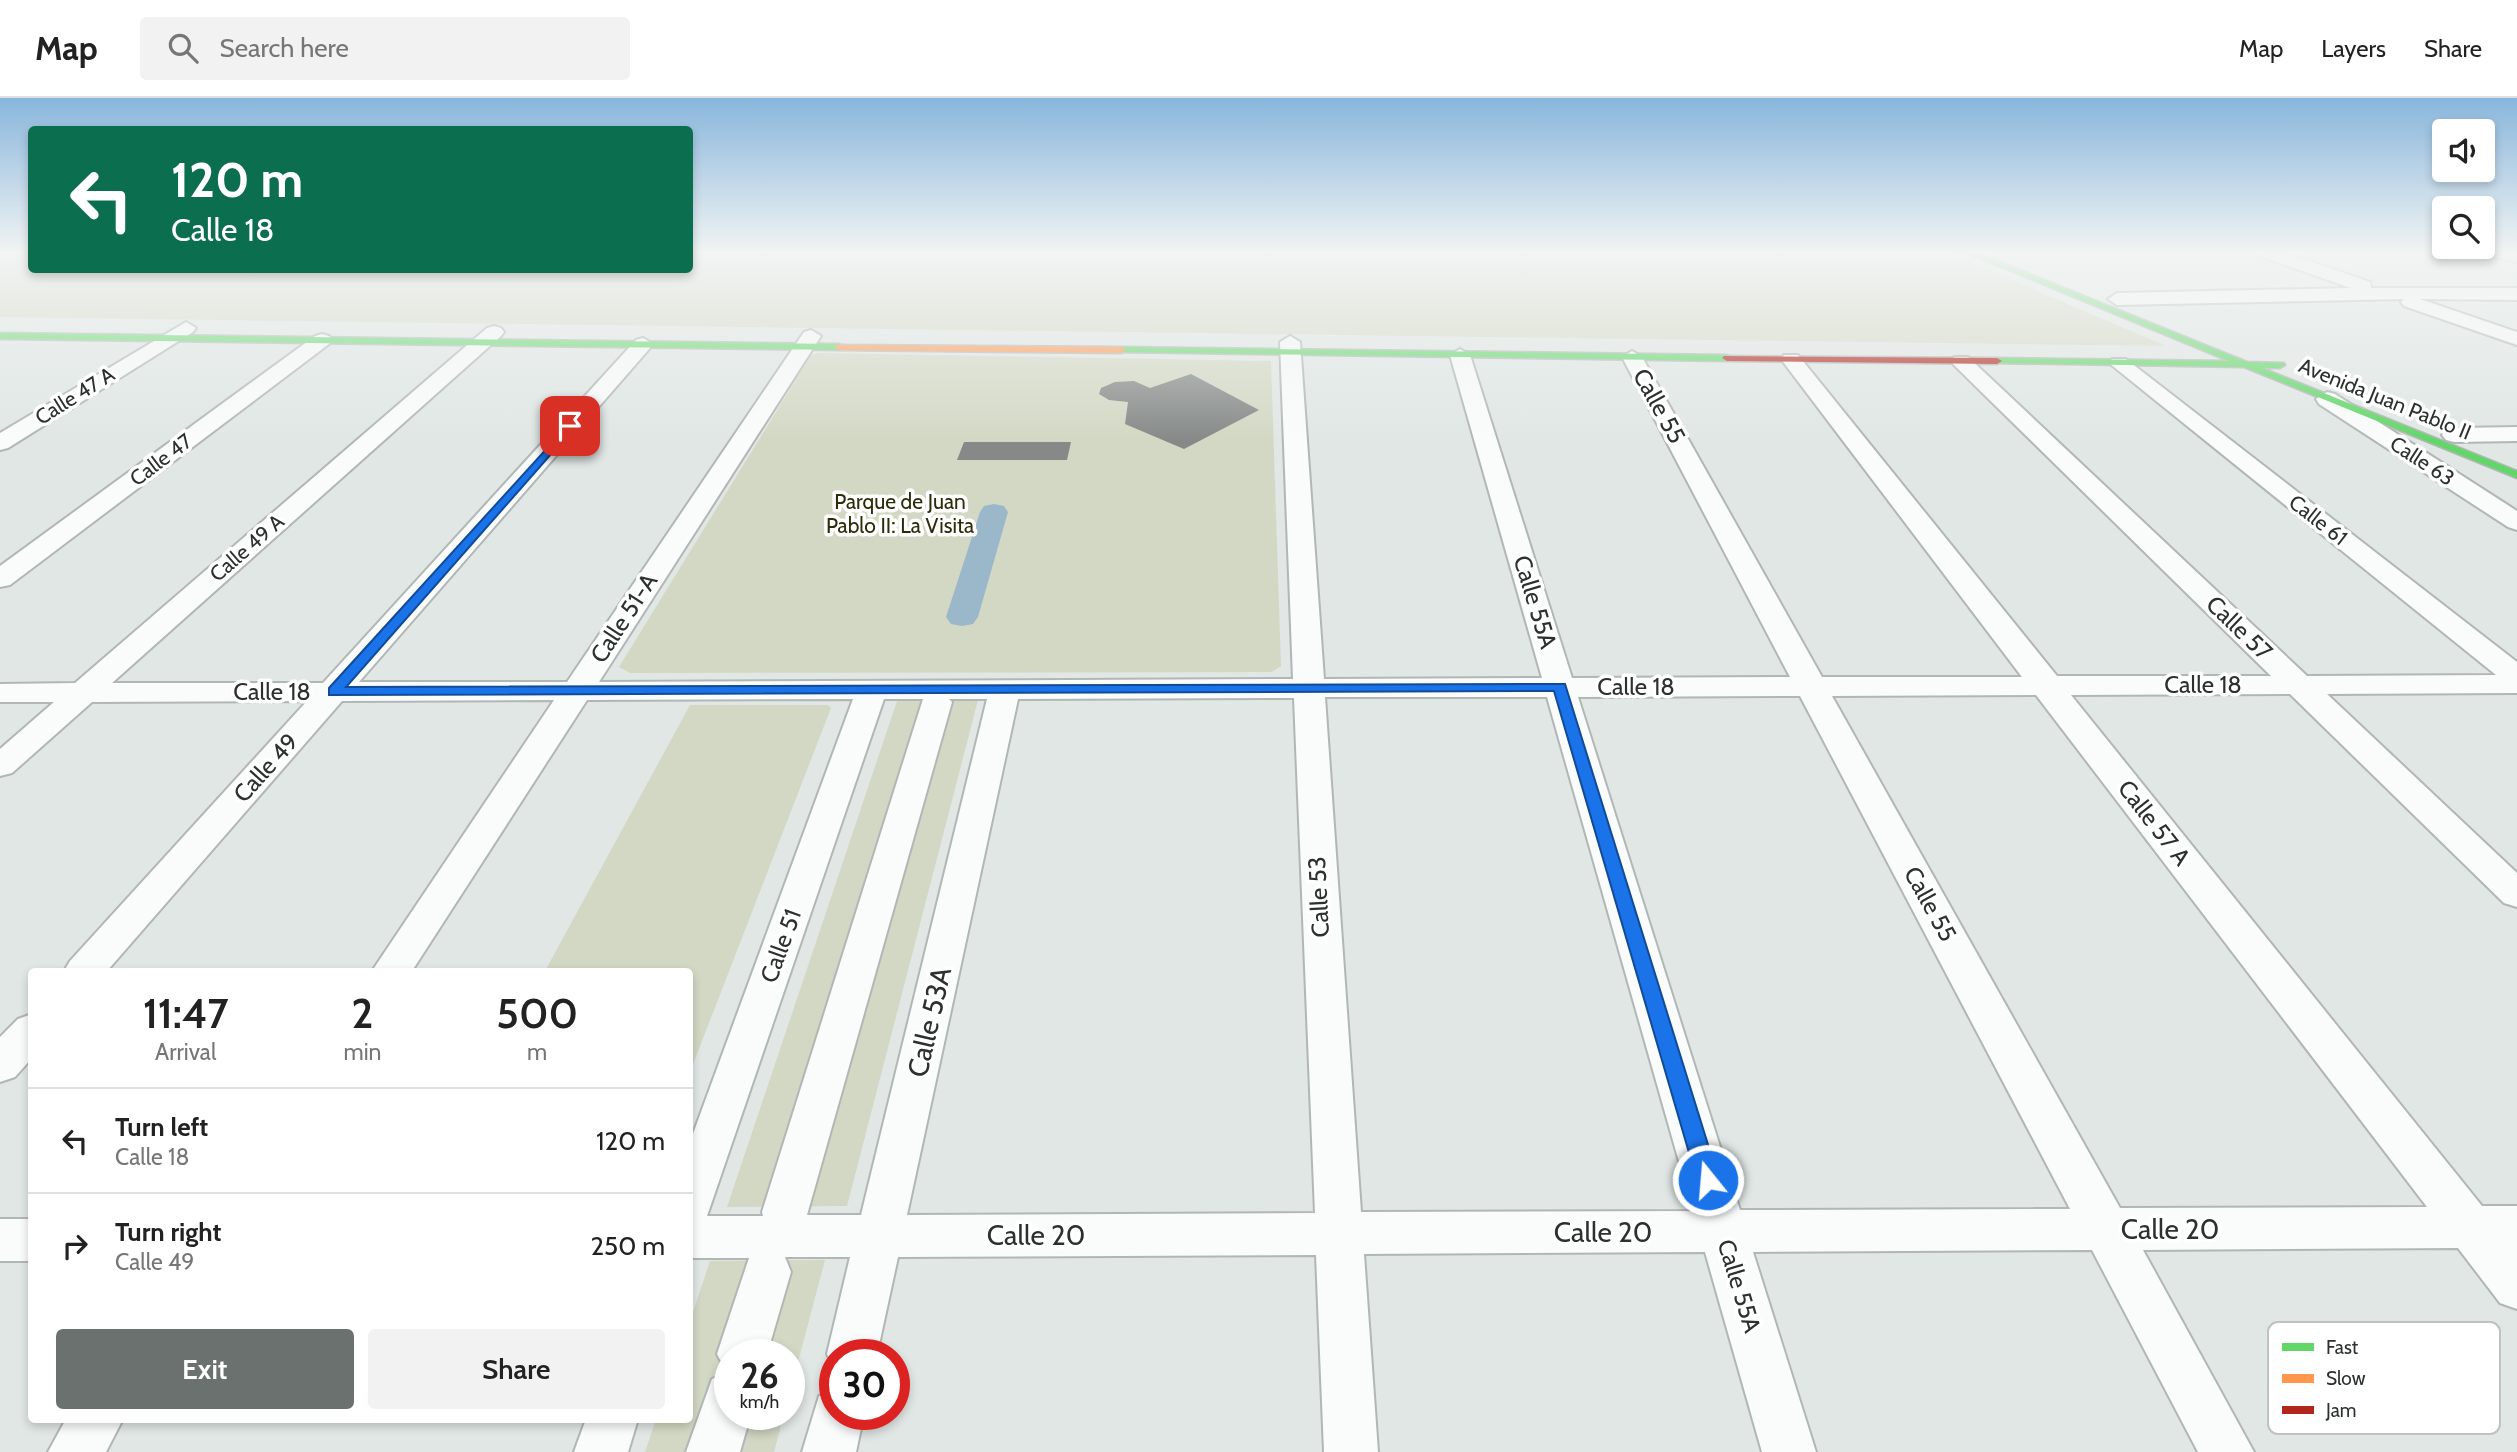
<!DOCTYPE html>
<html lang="en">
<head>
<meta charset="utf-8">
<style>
	body { margin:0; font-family:Cabin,sans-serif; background:#f2f2f2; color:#222; height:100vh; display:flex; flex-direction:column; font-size:26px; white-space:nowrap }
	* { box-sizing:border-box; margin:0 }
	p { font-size:23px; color:#767676 }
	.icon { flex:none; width:38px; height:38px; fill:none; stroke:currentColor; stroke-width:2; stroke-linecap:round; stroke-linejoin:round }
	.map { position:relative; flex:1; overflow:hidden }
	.details { position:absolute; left:28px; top:870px; width:665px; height:455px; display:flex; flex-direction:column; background:#fff; border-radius:7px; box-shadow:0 4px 10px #0003 }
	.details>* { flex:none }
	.guide { position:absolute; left:28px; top:28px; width:665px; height:147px; border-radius:7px; box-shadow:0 4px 10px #0003; background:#0b6e4f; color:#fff; overflow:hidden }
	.fabs { position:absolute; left:2432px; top:21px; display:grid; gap:14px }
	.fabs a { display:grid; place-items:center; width:63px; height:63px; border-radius:7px; background:#fff; box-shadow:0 4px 10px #0003; font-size:35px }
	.speed { position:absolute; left:714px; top:1241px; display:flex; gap:14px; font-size:35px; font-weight:700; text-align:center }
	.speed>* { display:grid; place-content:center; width:91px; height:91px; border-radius:50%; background:#fff; box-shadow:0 4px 10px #0003; line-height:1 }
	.speed small { font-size:18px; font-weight:400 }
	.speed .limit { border:10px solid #d22; background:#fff; color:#111 }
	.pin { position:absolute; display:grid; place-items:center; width:60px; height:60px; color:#fff; margin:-30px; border-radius:14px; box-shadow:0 4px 10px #0006 }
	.me { position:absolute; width:77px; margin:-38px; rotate:343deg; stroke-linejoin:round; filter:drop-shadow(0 0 5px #0008) }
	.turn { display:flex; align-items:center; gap:24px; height:147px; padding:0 28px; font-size:32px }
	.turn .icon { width:91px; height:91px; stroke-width:2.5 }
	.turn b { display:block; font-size:49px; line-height:60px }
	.eta { display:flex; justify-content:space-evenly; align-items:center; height:119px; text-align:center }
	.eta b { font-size:42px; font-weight:600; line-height:49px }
	.primary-button { display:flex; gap:14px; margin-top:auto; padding:14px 28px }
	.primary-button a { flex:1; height:80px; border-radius:7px; background:#6b716f; color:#fff; font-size:28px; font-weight:600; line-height:80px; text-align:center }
	.primary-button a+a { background:#f2f2f2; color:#222 }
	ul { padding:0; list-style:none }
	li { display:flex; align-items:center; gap:21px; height:105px; padding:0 28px; border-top:2px solid #e0e0e0 }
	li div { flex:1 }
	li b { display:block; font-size:26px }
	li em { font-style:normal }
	header { display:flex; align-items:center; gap:42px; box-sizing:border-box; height:98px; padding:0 35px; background:#fff; border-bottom:2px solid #e0e0e0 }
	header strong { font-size:33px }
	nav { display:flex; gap:38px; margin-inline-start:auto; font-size:24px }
	.search { width:490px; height:63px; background:#f2f2f2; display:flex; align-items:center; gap:18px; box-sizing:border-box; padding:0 24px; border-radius:7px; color:#767676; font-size:26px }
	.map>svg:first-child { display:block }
	.green { fill:#d3d8c4 }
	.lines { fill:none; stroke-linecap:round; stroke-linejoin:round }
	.canal { fill:#9bb8ca; fill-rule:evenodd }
	.building { fill:#858987 }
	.street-casing { stroke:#b1b7b5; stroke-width:4 }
	.fast-casing { stroke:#b1b7b5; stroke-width:3 }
	.slow-casing { stroke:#b1b7b5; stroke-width:3 }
	.jam-casing { stroke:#b1b7b5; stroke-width:3 }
	.street { fill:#fafbfb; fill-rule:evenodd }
	.fast { fill:#63d668; fill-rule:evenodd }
	.slow { fill:#ff974d; fill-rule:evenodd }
	.jam { fill:#b3261e; fill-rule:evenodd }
	.route { fill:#1a73e8; stroke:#114b97; stroke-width:2 }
	.labels { text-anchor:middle; stroke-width:7; stroke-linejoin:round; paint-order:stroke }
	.far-street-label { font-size:21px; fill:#2c3130; stroke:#fff }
	.far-park-label { font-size:21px; fill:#2c2c09; stroke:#fff }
	.street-label { font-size:24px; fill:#2c3130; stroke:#fff }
	.near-street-label { font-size:28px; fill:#2c3130; stroke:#fff }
	.key { fill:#fff; stroke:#c0c1c1; stroke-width:2 }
	.key-label { font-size:19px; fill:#2c3130 }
</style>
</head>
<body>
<header>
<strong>Map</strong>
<div class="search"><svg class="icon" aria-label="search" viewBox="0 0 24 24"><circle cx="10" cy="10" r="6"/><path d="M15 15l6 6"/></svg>Search here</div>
<nav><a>Map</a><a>Layers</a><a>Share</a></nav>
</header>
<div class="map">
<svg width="2517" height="1354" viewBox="0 0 2517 1354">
	<rect width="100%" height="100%" fill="#e0e7e5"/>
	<g class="green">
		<path d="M0,153H31L32,172H690V153H1944L2166,248L0,219Z"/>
		<path d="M818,255L1271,263L1281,568L1272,574L630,575L619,569L811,257Z"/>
		<path d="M978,602L847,1108L727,1109L897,603Z"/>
		<path d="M690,607H828L831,610L690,974V873H545Z"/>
		<path d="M825,1162L789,1298V1256H730V1316H784L774,1354H645L656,1321H690V1223L710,1163Z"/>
	</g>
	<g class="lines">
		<path class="canal" d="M994,406L1004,408L1008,414L978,519L973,526L962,528L951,526L946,519L980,414L984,408Z"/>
	</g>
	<g class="building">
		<path d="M1191,276L1259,312L1184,351L1125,326L1128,304L1109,302L1099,296L1101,290L1115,284L1134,283L1150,290Z"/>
		<path d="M964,344H1071L1067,362H957Z"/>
	</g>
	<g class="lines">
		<g class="street-casing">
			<g id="street">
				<path d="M2254,153H2280L2370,184L2371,190H2517V202L2420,201L2517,234V247L2404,208L2401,204L2404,201L2117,207L2108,201L2117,195L2351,190L2257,157Z"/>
				<path d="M2488,153H2517V164L2491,157Z"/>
				<path d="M186,224L196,230L193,234L8,350L0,352V335Z"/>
				<path d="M494,228L501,230L504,234L501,238L112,585H323L636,242L643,240L653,246L650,250L359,584H567L804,234L811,232L821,238L599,584L1293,581L1280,244L1290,238L1300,244L1324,581L1542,580L1450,257L1460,251L1470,257L1572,580L1790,579L1622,259L1632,253L1642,259L1822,579H2022L1784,265L1781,261L1784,257H1798L2057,578H2271L1954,267L1951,263L1954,259H1968L2307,578L2496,577L2109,265L2112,261H2126L2517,564V595L2327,596L2517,775V809L2504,805L2290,596L2071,597L2482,1108H2517V1211L2500,1205L2458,1150L2143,1152L2254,1354H2198L2092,1152L1753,1154L1816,1354H1762L1705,1154L1364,1156L1378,1354H1324L1316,1157L898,1159L877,1256H835V1273L827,1256L850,1159H785L791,1174L767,1256H730V1316H751L740,1354H686L712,1281L727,1275L717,1256L749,1160H690V1044L853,601L587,602L412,873H372L554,602L342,603L107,873H64L70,863L307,603L92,604L12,675L0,678V651L54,604H0V586L75,585L487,230ZM2036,597L2427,1109L2120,1110L1832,598ZM1800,598L2070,1111L1740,1112L1578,599ZM1325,599H1547L1693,1113L1361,1114ZM1294,600L1315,1115L907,1117L1018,601ZM884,601H923L762,1114L763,1118H707ZM949,601H987L861,1117H807L952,604Z"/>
				<path d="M322,236L329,238L332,242L329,246L10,487L0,489V468L315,238Z"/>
				<path d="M2327,294L2335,296L2517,413V432L2508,429L2319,306L2316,301Z"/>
				<path d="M2517,329V343L2454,344L2446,342L2442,337L2446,332L2454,330Z"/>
				<path d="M32,916V960L15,979L0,984V939L18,921Z"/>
				<rect x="0" y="1121" width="32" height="42"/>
				<path d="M835,1291V1316H864L856,1354H802L819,1298Z"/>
				<path d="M66,1321H123L106,1354H48Z"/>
				<path d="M586,1321H638L628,1354H574Z"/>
			</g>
		</g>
		<g class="fast-casing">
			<g id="fast">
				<path d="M1962,153H1973L2247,264L2284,265L2285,267L2280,270H2262L2517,373V380L2244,269L1994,265L1992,263L1997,260L2229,263Z"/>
				<path d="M0,235L839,246L844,249L839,252L0,241Z"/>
				<path d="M1121,249L1727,257L1732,260L1727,263L1118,254L1116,252Z"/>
			</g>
		</g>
		<g class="slow-casing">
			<path id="slow" d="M836,247L1121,249L1126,252L1121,255L839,252L834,249Z"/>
		</g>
		<g class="jam-casing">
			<path id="jam" d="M1724,258L1997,260L2002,263L1997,266L1727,263L1722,260Z"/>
		</g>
		<use href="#street" class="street"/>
		<use href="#fast" class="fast"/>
		<use href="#slow" class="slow"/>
		<use href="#jam" class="jam"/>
	</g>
	<linearGradient id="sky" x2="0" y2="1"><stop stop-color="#89b6dc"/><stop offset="0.45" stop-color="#f1f4f3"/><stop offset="1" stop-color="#f1f4f3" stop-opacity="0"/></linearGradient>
	<rect width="2517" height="343" fill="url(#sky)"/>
	<path class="route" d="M570,325L576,328L574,330L346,589L1565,586L1719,1082L1715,1088L1708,1091L1700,1088L1697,1082L1554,593L329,597V590Z"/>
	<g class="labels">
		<g class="far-street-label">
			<text transform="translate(75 298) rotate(-32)" y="7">Calle 47 A</text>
			<text transform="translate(2385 301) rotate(22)" y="7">Avenida Juan Pablo II</text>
			<text transform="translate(161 362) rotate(-37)" y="7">Calle 47</text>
			<text transform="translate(2422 363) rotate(33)" y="7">Calle 63</text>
			<text transform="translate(2318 422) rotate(38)" y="7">Calle 61</text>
			<text transform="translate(247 450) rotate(-41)" y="7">Calle 49 A</text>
		</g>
		<g class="far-park-label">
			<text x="900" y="411">Parque de Juan<tspan x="900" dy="24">Pablo II: La Visita</tspan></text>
		</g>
		<g class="street-label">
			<text transform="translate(1659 308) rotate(61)" y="8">Calle 55</text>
			<text transform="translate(1535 504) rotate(73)" y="8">Calle 55A</text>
			<text transform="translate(624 520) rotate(-57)" y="8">Calle 51-A</text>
			<text transform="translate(2239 530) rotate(44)" y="8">Calle 57</text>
			<text x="2203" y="595">Calle 18</text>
			<text x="1636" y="597">Calle 18</text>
			<text x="272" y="602">Calle 18</text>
			<text transform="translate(266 670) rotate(-48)" y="8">Calle 49</text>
			<text transform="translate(2154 725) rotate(52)" y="8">Calle 57 A</text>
			<text transform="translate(1319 799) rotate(-93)" y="8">Calle 53</text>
			<text transform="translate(1930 806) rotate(61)" y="8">Calle 55</text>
			<text transform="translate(781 848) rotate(-70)" y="8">Calle 51</text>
			<text transform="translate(1739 1188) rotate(73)" y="8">Calle 55A</text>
		</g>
		<g class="near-street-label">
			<text transform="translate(929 924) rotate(-77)" y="10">Calle 53A</text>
			<text x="2170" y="1141">Calle 20</text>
			<text x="1603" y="1144">Calle 20</text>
			<text x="1036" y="1147">Calle 20</text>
		</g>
	</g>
	<rect x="2268" y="1224" width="232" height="112" rx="10" class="key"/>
	<rect x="2282" y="1245" width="32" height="8" fill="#63d668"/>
	<rect x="2282" y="1276" width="32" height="9" fill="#ff974d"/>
	<rect x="2282" y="1308" width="32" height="8" fill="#b3261e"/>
	<g class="key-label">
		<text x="2326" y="1256">Fast</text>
		<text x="2326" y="1287">Slow</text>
		<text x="2326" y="1319">Jam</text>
	</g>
</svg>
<div class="fabs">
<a><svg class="icon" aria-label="sound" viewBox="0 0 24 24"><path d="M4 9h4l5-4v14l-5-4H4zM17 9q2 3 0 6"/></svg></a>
<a><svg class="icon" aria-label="search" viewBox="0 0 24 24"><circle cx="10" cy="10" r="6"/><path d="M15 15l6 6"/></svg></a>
</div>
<div class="speed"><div>26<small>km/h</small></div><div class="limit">30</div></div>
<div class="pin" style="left:570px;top:328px;background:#d93025"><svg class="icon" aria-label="arrive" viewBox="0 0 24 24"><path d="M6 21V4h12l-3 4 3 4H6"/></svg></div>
<svg class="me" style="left:1708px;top:1082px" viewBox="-20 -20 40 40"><circle r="17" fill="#1a73e8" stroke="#fff" stroke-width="3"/><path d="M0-11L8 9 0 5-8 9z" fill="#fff"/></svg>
<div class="guide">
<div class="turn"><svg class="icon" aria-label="left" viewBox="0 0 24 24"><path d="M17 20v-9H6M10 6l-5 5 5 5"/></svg><div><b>120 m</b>Calle 18</div></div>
</div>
<section class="details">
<div class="eta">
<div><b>11:47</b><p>Arrival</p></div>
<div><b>2</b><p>min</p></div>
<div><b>500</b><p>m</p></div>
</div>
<ul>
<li><svg class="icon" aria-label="left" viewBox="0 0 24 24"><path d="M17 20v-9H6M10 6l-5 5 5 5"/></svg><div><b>Turn left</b><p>Calle 18</p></div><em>120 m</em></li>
<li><svg class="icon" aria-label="right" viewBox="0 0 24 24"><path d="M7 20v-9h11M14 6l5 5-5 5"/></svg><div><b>Turn right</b><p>Calle 49</p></div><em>250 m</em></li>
</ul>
<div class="primary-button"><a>Exit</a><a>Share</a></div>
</section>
</div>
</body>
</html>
